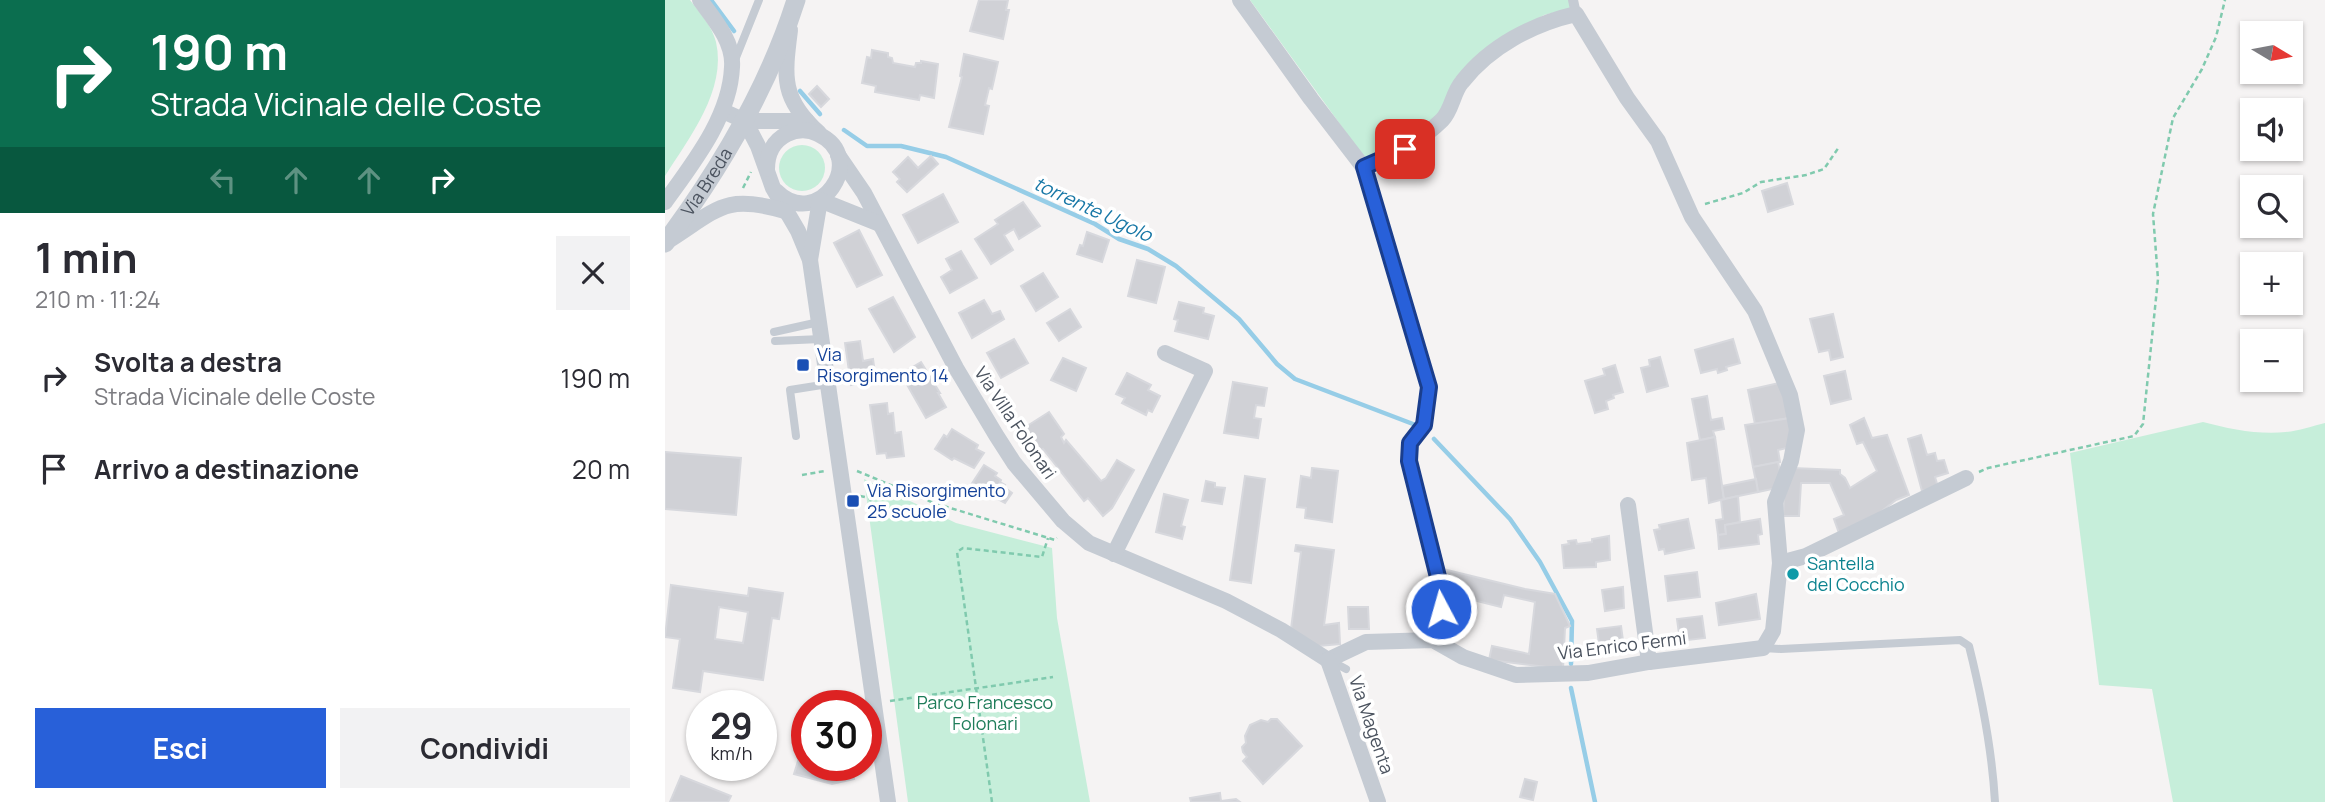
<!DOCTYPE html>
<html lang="it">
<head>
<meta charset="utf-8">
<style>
	body { margin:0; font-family:Manrope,sans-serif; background:#f2f2f3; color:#2b2b33; height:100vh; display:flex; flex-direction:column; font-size:26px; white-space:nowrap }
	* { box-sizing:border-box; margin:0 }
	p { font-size:23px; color:#7c7c81 }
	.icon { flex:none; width:38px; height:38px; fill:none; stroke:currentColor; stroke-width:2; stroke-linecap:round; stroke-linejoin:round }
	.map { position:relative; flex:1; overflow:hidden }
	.details { display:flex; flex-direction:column; background:#fff; width:665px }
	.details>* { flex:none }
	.top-card { background:#0b6e4f; color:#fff; overflow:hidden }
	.needle { width:46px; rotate:100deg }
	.fabs { position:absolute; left:1575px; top:21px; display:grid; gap:14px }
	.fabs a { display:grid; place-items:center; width:63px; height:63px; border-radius:0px; background:#fff; box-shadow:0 2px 5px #0004; font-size:35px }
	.speed { position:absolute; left:21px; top:690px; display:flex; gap:14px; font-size:35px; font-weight:700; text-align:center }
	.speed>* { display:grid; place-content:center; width:91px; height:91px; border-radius:50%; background:#fff; box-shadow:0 2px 5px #0004; line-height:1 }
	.speed small { font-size:18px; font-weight:400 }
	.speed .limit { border:10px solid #d22; background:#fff; color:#111 }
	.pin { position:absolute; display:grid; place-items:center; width:60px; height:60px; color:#fff; margin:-30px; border-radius:14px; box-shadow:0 4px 10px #0006 }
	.me { position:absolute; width:77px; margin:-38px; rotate:354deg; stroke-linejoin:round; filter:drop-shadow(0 0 5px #0008) }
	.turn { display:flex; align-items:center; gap:24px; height:147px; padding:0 35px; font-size:32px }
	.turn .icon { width:91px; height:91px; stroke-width:2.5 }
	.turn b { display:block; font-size:49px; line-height:60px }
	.lanes { display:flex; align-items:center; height:66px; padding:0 35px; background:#0003; justify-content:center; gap:35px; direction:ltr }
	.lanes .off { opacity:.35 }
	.round { display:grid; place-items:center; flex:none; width:74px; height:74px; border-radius:0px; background:#f2f2f3 }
	.summary { display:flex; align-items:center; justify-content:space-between; height:119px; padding:0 35px }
	h1 { font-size:42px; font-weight:700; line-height:52px }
	.button { display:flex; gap:14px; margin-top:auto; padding:14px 35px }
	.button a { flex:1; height:80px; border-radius:0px; background:#2860d9; color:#fff; font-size:28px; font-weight:700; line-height:80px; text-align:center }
	.button a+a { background:#f2f2f3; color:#2b2b33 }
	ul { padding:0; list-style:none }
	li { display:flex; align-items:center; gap:21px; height:91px; padding:0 35px }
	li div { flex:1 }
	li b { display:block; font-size:26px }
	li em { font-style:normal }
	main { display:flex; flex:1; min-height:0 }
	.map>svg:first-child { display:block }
	.green { fill:#c6eeda }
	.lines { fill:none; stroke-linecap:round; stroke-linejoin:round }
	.stream { stroke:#96cde7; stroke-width:4.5 }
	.building { fill:#d0d1d6; stroke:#d7d8dd; stroke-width:2; fill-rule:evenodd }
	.path { stroke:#80caae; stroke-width:2.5; stroke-dasharray:5 3.5; stroke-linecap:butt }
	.service { stroke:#c5cbd3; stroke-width:8 }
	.pedestrian { stroke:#c5cbd3; stroke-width:10 }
	.minor { stroke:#c5cbd3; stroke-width:16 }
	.tertiary { stroke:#c5cbd3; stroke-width:19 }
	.route-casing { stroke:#1a3e8d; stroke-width:18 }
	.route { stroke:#2860d9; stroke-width:12 }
	.transit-dot { fill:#1a4fb4; stroke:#fff; stroke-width:2.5 }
	.culture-dot { fill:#0f9aa8; stroke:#fff; stroke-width:2.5 }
	.labels { text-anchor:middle; stroke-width:7; stroke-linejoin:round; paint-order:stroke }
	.street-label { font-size:18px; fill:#4b535f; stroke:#fff }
	.transit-label { font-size:18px; fill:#164399; stroke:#fff; text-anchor:start }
	.culture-label { font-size:18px; fill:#0d838f; stroke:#fff; text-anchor:start }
	.park-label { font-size:18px; fill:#1f7d5a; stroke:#fff }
	.water-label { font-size:19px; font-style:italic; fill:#1777a6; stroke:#fff }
</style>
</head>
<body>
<main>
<section class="details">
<div class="top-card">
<div class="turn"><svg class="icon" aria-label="right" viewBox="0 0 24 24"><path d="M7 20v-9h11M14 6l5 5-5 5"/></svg><div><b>190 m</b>Strada Vicinale delle Coste</div></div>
<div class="lanes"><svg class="icon off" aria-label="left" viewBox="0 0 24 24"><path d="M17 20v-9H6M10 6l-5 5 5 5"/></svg><svg class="icon off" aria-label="ahead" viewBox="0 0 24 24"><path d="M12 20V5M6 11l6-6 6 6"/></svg><svg class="icon off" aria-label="ahead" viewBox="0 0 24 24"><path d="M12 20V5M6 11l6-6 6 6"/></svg><svg class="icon" aria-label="right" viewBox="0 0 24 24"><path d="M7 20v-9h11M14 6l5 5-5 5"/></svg></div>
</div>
<div class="summary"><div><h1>1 min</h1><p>210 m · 11:24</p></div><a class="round"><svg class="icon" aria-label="close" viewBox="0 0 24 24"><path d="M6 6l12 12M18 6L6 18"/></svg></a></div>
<ul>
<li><svg class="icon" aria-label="right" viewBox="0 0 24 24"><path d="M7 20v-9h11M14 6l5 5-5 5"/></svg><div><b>Svolta a destra</b><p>Strada Vicinale delle Coste</p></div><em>190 m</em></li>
<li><svg class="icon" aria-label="arrive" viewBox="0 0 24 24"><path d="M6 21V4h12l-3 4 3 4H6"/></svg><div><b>Arrivo a destinazione</b></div><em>20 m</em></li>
</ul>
<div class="button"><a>Esci</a><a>Condividi</a></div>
</section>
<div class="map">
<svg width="1660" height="802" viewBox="0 0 1660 802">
	<rect width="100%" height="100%" fill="#f5f3f3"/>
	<g class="green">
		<path d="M0,0H25C35,13 47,26 51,42C62,90 24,138 0,176Z"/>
		<path d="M585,0H904L906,8L879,15L826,44L791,79L773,116L737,144L701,160Z"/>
		<circle cx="137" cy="168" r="23"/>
		<path d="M1538,422C1564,429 1594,435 1621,432C1634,431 1647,426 1660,423V802H1508L1487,689L1434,685L1405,453Z"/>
		<path d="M199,479L291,523L387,548L392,618L425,802H243Z"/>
	</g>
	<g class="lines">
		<g class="stream">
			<path d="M46,0L69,31"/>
			<path d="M135,91L155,114"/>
			<path d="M179,130L202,146H236L281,157L430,224L454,239L483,249L511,266L574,319L612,364L630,379L748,424"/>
			<path d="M769,439L845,519L875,562L907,621L906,664"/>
			<path d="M906,688L930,802"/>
		</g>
	</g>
	<g class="building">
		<path d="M314,0H343L341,10H344L338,39L305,31Z"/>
		<path d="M207,50L223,53V57L227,58L228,63L250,67L251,63H256V61L273,64L269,98L255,95L254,100L210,92L211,86L197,83L202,57L206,58Z"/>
		<path d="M299,54L333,62L327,89L324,88L320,105L324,106L318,134L284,127L297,77L295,76Z"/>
		<path d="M152,86L164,99L156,107L144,94Z"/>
		<path d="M266,156L273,164L242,192L232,182L235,179L228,172L243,157L253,168Z"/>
		<path d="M1122,183L1128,204L1103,212L1097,191Z"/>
		<path d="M278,194L293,222L253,243L238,215Z"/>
		<path d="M358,202L375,226L354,239L349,229L339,235L348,250L326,264L310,239L333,224L330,220Z"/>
		<path d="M194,230L217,275L192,287L169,243Z"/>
		<path d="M422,232L444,240L437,262L412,254L415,245L418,246Z"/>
		<path d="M296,251L312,278L285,293L276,277L287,270L281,259Z"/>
		<path d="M472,260L500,267L491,303L463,296Z"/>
		<path d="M378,273L393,297L371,311L356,286Z"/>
		<path d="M228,297L250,337L229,352L204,309Z"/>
		<path d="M319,300L327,314L335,311L339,319L307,338L294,313Z"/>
		<path d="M514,302L539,308L538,313L549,316L543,339L510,331L513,320L509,319Z"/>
		<path d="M405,309L416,327L394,341L382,323Z"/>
		<path d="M1168,314L1178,357L1166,360L1164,350L1154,352L1145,319Z"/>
		<path d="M349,339L363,363L336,378L322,353Z"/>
		<path d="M1068,339L1075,363L1061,367L1062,370L1053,373L1052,369L1036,373L1030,350Z"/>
		<path d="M195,341L198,361L208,359L209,366H206L207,376L197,378L198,383L186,385L180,343Z"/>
		<path d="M995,357L1003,386L982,392L976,368L985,366L984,360Z"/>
		<path d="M398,358L421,368L411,391L386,380Z"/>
		<path d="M256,362L275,393H273L281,407L261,418L236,374Z"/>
		<path d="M950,365L958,392L948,395L949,398L941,401L943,409L930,413L920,381L940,375L938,369Z"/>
		<path d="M1180,371L1186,399L1166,404L1159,376Z"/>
		<path d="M462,373L486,385L483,390L495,396L487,412L483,410L481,415L457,403L460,398L451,394Z"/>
		<path d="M568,382L602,388L599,406L591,405L589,418L596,419L593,438L559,433Z"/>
		<path d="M1118,382L1125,418L1090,424L1083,390Z"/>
		<path d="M1042,396L1046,420L1057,418L1059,429L1048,431L1050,437L1035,440L1027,399Z"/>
		<path d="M222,403L223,414L228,413L230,433L236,432L239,456L222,458L221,453L212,454L205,405Z"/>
		<path d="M384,412L399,434L396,437L399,443L401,440L436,481L441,478L452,460L469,470L447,508L438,516L423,498L419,501L378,449L374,451L359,428Z"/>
		<path d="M1125,418L1126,447L1113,450L1115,462L1088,467L1080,425Z"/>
		<path d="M1199,418L1207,438L1222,435L1244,495L1231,500L1213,514L1174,533L1169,519L1179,515L1165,483H1136L1134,516H1118L1119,493L1128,468L1175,470V474L1180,478L1185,488L1212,471L1198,442L1192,444L1185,425Z"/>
		<path d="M287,429L313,445L311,449L319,453L309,468L289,458L287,460L270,449L279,435L282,437Z"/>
		<path d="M1256,435L1262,455L1270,453L1272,461L1279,460L1283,473L1270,477L1273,487L1257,491L1243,439Z"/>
		<path d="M1050,437L1059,499L1044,503L1041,478L1027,480L1022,443Z"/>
		<path d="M0,452L76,458L71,515L0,509Z"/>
		<path d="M1113,462L1115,471L1112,488L1093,492L1088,467Z"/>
		<path d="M319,465L332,473L330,476L336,480L335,482L340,485L339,487L347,493L340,503L306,485Z"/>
		<path d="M647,468L673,471L667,522L640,518L641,508L632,507L636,476L646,478Z"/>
		<path d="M580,476L600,479L586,583L565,580Z"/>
		<path d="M1091,479L1093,492L1059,499L1057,486Z"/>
		<path d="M541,481L550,483V487L560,488L557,504L537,501Z"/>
		<path d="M499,494L523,500L516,526L520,527L517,539L491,532Z"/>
		<path d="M1073,496L1075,522L1060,525L1061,534L1053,535L1051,520L1058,519L1056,500Z"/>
		<path d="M1023,519L1029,548L1000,554L999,549L994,550L989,530L995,529L994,525Z"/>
		<path d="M1095,519L1097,534L1093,535L1094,544L1054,549L1053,535L1061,534L1060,525Z"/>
		<path d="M944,536L945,560L931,562V567L899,568L897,545L904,544L903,541L911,540L912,544L927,542V539Z"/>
		<path d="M631,545L669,550L659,625L674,623L675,644L653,646L626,629L636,552L630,551Z"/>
		<path d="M778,569L860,589L890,594L905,626L900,628L898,669L824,660L827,646L864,654L870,602L839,595L836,607L780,593Z"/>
		<path d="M1032,572L1035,597L1003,601L1000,576Z"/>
		<path d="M6,585L83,596L84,588L118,593L114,619L107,618L98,680L38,671L35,692L8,688L15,639L0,637ZM54,607L83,612L78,643L50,639Z"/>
		<path d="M958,587L959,608L940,611L937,590Z"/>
		<path d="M1091,594L1095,619L1054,625L1051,603Z"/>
		<path d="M683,607H703L704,629H684Z"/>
		<path d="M1037,616L1040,638L1015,641L1012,619Z"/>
		<path d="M956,626L959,648L935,651L932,629Z"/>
		<path d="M606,719H612L637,746L598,784L578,761L582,757L578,752L577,747L581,743L580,736L585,725L596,720L603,722Z"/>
		<path d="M137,748L142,749V765H186L189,779L167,784L129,774Z"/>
		<path d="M16,776L66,796L63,802H5Z"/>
		<path d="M860,779L872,782L868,800L855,797Z"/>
		<path d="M555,793L556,801L571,799L575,802H526L525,798Z"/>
	</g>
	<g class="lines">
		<g class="path">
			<path d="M78,188L86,172"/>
			<path d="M1040,204L1078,193L1096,182L1141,175L1159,169L1174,147"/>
			<path d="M192,471L269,503L390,540L392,538"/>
			<path d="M1314,472L1323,468L1469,436L1478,424L1493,279L1488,214L1508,118L1537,69L1551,37L1560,0"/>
			<path d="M137,475L160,471"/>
			<path d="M195,496L204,498L219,516"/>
			<path d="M225,701L388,677"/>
			<path d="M327,802L292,552L298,548L377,557L383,538"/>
		</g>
		<g class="service">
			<path d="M70,60L94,0"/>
			<path d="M109,332L154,322"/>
			<path d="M110,341L156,339"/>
			<path d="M131,436L125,390L163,384"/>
			<path d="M1098,648L1116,649L1295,640L1304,646C1317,698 1327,749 1330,802"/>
			<path d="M666,661L681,669"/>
		</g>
		<path class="pedestrian" d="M908,0L911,14"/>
		<g class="minor">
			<path d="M575,0L646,99L699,168L764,387L759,425L745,443L744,461L777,589L776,609L768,640"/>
			<path d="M125,30C119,77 116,99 154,133"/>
			<path d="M58,111L80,121H142"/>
			<path d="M80,121L93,146L108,188L133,231L145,260L223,802"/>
			<path d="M173,155L199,193L291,368L331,435L349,463L398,521L424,543L561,601L616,630L663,660"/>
			<path d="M102,169C102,154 108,141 122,134C132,129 144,129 153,134C205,158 153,233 111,191"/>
			<path d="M155,200L215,224"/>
			<path d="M0,202C28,163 65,117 67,67C69,42 49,19 35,0"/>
			<path d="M6,239C54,208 61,194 120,211"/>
			<path d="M145,260L155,200"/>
			<path d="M963,505L984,662"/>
			<path d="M449,554L540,371L500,353"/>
			<path d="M1115,563L1141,556L1301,478"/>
			<path d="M663,660L701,642L768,640L798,657L851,675L923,673L984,662L1098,648L1108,631L1115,563L1110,502L1126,461L1132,430L1125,395L1090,311L1027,217L993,141L962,98L911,14C868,24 825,46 797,82C788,92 787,110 777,120C755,142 727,155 699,168"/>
			<path d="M663,660L713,802"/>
		</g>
		<path class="tertiary" id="s1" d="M0,243C55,169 103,89 131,0"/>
	</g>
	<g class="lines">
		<g class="route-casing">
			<path id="route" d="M740,149L699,167L764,387L759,425L745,443L744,461L776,589V609"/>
		</g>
		<use href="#route" class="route"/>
	</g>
	<g class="transit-dot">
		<rect x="131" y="358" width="14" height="14" rx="3.5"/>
		<rect x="181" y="494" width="14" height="14" rx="3.5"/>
	</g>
	<circle class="culture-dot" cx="1128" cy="574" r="7"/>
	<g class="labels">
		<g class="street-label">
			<text dy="6" stroke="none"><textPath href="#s1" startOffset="74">Via Breda</textPath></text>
			<text transform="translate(350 423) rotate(56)" y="6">Via Villa Folonari</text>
			<text transform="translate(957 646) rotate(-7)" y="6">Via Enrico Fermi</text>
			<text transform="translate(706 725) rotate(71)" y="6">Via Magenta</text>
		</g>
		<g class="transit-label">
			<text x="152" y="361">Via<tspan x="152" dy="21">Risorgimento 14</tspan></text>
			<text x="202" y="497">Via Risorgimento<tspan x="202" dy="21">25 scuole</tspan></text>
		</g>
		<g class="culture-label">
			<text x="1142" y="570">Santella<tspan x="1142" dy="21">del Cocchio</tspan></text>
		</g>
		<g class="park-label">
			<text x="320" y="709">Parco Francesco<tspan x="320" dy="21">Folonari</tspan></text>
		</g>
		<g class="water-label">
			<text transform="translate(428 209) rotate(25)" y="7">torrente Ugolo</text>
		</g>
	</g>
</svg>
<div class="fabs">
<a><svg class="needle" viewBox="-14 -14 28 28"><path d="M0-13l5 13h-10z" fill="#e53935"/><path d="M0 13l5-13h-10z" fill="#7c7c81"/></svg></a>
<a><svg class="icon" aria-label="sound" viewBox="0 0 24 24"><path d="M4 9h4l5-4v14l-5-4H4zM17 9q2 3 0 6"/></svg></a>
<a><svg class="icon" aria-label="search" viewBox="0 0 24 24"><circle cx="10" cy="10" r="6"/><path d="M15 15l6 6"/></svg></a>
<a>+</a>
<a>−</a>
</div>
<div class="speed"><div>29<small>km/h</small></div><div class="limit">30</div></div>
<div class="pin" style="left:740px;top:149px;background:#d93025"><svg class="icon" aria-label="arrive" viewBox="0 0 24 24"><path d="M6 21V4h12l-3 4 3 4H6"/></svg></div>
<svg class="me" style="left:776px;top:609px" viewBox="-20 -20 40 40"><circle r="17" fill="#2860d9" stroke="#fff" stroke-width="3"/><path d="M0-11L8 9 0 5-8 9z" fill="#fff"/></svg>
</div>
</main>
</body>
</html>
